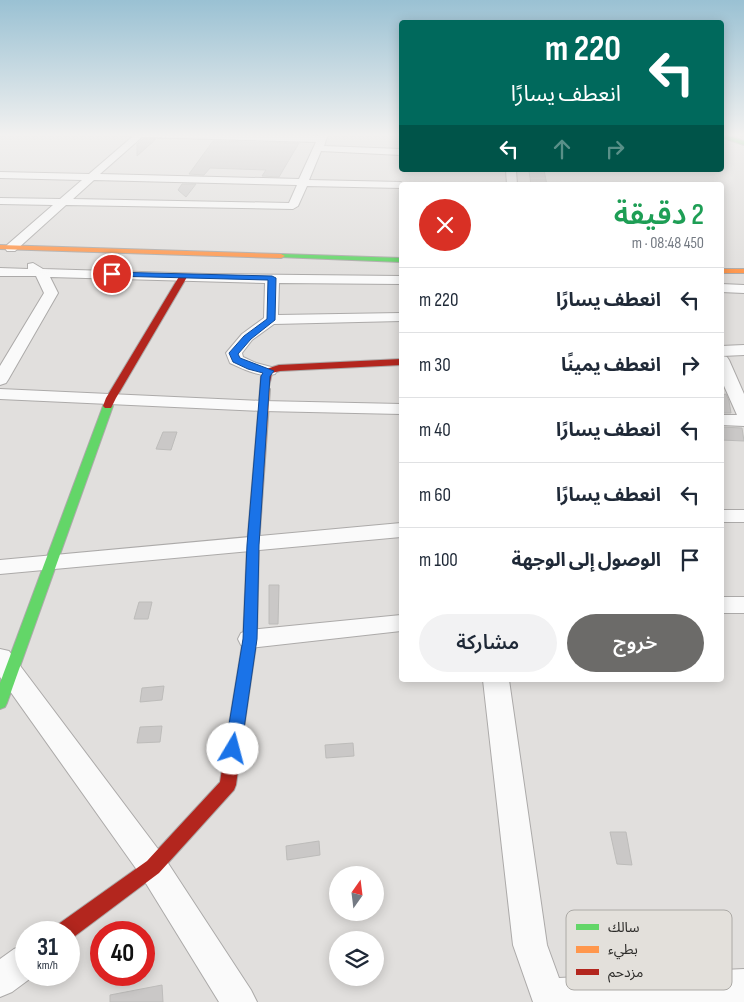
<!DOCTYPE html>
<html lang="ar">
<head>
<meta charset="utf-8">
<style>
	body { margin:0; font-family:"Sofia Sans Condensed","Noto Sans Arabic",sans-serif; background:#f2f2f3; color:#1f2937; direction:rtl; height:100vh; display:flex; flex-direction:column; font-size:19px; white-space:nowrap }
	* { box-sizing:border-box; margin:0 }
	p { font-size:16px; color:#747a83 }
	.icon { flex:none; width:28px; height:28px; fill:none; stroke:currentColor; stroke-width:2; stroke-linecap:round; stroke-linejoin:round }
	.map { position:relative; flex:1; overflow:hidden; direction:ltr }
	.panel { position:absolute; left:399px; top:182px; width:325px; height:500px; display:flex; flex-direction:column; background:#fff; border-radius:5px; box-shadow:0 2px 12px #0003; direction:rtl }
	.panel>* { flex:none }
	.guide { position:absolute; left:399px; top:20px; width:325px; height:152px; border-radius:5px; box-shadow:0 2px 12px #0003; direction:rtl; background:#00695c; color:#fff; overflow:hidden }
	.needle { width:32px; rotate:14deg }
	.fabs { position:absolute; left:329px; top:866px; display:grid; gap:10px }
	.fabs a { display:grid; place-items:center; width:55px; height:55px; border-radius:50%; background:#fff; box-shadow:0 2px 12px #0003; font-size:25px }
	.speed { position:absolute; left:15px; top:921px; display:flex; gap:10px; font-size:25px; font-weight:700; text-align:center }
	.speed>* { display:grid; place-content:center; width:65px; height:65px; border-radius:50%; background:#fff; box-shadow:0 2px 12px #0003; line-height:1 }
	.speed small { font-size:12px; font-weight:400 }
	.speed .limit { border:8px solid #d22; background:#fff; color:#111 }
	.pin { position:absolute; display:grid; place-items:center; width:42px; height:42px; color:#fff; margin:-21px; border:2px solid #fff; border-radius:50%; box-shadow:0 1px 5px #0007 }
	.me { position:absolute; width:55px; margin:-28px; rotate:8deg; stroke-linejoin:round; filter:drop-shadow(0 0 4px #0008) }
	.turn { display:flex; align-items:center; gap:18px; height:105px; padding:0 20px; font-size:22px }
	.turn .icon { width:65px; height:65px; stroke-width:2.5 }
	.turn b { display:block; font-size:35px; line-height:42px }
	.lanes { display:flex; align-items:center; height:48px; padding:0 20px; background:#0003; justify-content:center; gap:25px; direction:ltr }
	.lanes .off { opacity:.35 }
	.round { display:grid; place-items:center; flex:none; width:52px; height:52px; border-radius:26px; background:#f2f2f3 }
	.summary { display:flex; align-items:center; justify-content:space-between; height:85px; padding:0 20px }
	h1 { font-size:30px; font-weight:600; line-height:38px; color:#1e9e55 }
	.cta { display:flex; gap:10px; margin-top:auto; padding:10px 20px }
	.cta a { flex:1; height:58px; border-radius:30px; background:#6c6b69; color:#fff; font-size:20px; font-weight:600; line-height:58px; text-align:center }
	.cta a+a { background:#f2f2f3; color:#1f2937 }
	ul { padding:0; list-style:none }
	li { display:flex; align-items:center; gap:15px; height:65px; padding:0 20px; border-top:1px solid #e0e1e3 }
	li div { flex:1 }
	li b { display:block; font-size:19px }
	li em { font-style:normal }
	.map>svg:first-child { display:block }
	.building { fill:#cac8c7; stroke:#bdbcba }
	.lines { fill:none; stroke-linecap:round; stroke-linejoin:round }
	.street-casing { stroke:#acaaa9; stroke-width:2 }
	.fast-casing { stroke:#acaaa9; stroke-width:2 }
	.slow-casing { stroke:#acaaa9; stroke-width:2 }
	.jam-casing { stroke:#acaaa9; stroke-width:2 }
	.street { fill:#fafafa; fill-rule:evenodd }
	.fast { fill:#63d668; fill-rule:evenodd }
	.slow { fill:#ff974d; fill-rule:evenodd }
	.jam { fill:#b3261e; fill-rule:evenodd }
	.route { fill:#1a73e8; stroke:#114b97 }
	.key { fill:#e3e0db; stroke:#acaaa6; stroke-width:1 }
	.key-label { font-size:14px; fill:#2d2c2a }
</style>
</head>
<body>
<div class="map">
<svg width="744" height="1002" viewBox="0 0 744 1002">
	<rect width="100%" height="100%" fill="#e1dfdd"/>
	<g class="building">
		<path d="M143,139H156L137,156V144Z"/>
		<path d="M213,141L299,143L279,177L262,176L266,170L210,168L204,175L189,174Z"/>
		<path d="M544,170L547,185H531L529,171Z"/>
		<path d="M182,184H196L186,197L178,190Z"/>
		<path d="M726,394L729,401L731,413H721V395Z"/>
		<path d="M721,427L742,428L744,441L721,440Z"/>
		<path d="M163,432H177L171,450L156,449Z"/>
		<path d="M269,585H279L278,624H269Z"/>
		<path d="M139,602H152L148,619H134Z"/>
		<path d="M164,686L162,700L140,702L142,688Z"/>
		<path d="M162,726L160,742L137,743L140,727Z"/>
		<path d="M353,743L354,756L326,758L325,745Z"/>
		<path d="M610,832H626L632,865L617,864Z"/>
		<path d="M319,841L320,855L287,860L286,846Z"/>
		<path d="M162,985L163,1002H110V995Z"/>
	</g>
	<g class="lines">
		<g class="street-casing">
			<g id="street">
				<path d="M123,134L319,136V134H328L324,146L401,149V155L321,151L309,180L401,182L406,185H401V188L307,186L298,206L293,209L66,205L15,251H7L5,248L7,245L53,205L0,204V198L60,199L82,180L0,178V172L89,174L132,137ZM142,137L316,142L299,179L100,174ZM94,180L297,185L289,203L73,199Z"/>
				<path d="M506,170H516L517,185H507Z"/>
				<path d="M33,263L43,269L207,274L401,276V284L279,283L278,315L401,313V321L274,324L252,340L242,353L243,357L256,363L275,368L277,371L275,374C260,378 243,369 230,363L226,353L242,334L264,318L265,283L50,277L58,293L8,380L6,383L0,385V366L44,293L36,276H0V268L28,269V264Z"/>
				<path d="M721,284L744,285V293L721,292Z"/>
				<path d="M744,345V355L722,356L727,357L729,360L744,394V426L721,425V415H737L721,379V346Z"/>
				<path d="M0,389L263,401L401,404V414L263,411L0,399Z"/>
				<rect x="721" y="510" width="23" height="12"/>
				<path d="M401,523V537L0,574V560Z"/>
				<rect x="721" y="597" width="23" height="16"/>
				<path d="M401,615V631L250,648L241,645L238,639L241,633L250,630Z"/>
				<path d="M0,649L9,651L164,857L251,990L257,1002H219L142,877L0,677Z"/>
				<path d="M483,680H509L547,945L559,978L744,969V1002H533L513,945Z"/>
				<path d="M26,944V975H35L12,992L0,997V959L14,949Z"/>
			</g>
		</g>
		<g class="fast-casing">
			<g id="fast">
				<path d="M721,134L744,141V145L721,137Z"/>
				<path d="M281,254L401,258V262L279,257V255Z"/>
				<path d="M108,403L113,406L7,703L5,707L0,709V683L103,406Z"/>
			</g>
		</g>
		<g class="slow-casing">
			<g id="slow">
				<path d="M0,245L281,254L285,256L281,258L0,249Z"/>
				<rect x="721" y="269" width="23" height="4"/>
				<path d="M265,386L270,389L259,545L257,639L241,749L238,754L233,755L228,754L225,749L243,639L247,545L260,389Z"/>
			</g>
		</g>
		<g class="jam-casing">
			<g id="jam">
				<path d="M180,275L187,277L116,398L111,408H105L103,406L106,398Z"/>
				<path d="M401,359V365L280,371L272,373L268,391L265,392L260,389L261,376L266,369L279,365Z"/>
				<path d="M233,743L238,744L241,749L236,785L234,790L159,873L71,939H69V932H55L57,925L147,861L220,782L225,749L228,744Z"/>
			</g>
		</g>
		<use href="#street" class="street"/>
		<use href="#fast" class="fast"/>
		<use href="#slow" class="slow"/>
		<use href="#jam" class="jam"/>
	</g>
	<linearGradient id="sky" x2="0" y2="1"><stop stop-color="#9ac1d3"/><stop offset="0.49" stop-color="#f2f1f0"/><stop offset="1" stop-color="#f2f1f0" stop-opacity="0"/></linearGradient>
	<rect width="744" height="275" fill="url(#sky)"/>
	<path class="route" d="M110,272L272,276L276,278L275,320L251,339L238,354L240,358L274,371L270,376L268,406L259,545L257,639L241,749L239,753L233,755L228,753L225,749L243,639L247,545L261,376L263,373L248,369L233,362L229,353L244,336L267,319L268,280L112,276L110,275Z"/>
	<rect x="566" y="910" width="166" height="80" rx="8" class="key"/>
	<rect x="576" y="924" width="23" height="6" fill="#63d668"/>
	<rect x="576" y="946" width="23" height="7" fill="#ff974d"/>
	<rect x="576" y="969" width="23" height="6" fill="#b3261e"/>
	<g class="key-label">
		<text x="608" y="932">سالك</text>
		<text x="608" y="954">بطيء</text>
		<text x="608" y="977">مزدحم</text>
	</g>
</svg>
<div class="fabs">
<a><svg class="needle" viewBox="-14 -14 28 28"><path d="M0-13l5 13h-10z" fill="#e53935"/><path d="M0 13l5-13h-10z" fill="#747a83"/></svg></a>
<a><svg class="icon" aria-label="layers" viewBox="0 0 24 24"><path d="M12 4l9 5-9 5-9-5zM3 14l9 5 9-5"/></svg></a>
</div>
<div class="speed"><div>31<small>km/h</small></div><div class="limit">40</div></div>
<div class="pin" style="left:112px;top:274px;background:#d93025"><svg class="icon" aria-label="arrive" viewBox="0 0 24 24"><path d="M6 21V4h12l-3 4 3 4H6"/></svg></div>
<svg class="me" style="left:233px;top:749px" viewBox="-20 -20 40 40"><circle r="19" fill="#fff"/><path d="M0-13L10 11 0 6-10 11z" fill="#1a73e8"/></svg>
<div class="guide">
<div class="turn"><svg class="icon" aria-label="left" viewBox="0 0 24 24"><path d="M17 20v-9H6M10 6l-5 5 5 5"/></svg><div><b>220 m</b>انعطف يسارًا</div></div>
<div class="lanes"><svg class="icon" aria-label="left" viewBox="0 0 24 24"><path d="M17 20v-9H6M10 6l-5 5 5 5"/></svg><svg class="icon off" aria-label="ahead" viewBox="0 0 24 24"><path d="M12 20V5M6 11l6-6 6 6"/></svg><svg class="icon off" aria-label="right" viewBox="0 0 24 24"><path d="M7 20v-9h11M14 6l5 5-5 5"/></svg></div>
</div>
<section class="panel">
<div class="summary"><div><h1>2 دقيقة</h1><p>450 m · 08:48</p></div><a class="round" style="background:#d93025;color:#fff"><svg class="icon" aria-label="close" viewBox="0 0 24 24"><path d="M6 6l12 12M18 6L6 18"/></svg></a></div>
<ul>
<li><svg class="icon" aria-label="left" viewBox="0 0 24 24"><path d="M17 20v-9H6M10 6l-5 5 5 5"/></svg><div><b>انعطف يسارًا</b></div><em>220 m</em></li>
<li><svg class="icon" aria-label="right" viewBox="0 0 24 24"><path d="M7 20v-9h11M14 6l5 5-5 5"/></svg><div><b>انعطف يمينًا</b></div><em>30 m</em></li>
<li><svg class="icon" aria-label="left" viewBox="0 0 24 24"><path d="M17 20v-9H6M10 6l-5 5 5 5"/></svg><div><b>انعطف يسارًا</b></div><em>40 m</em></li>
<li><svg class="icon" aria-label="left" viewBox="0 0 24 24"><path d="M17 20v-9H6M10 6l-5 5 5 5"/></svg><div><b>انعطف يسارًا</b></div><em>60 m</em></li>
<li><svg class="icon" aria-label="arrive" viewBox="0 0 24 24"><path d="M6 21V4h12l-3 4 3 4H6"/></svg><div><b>الوصول إلى الوجهة</b></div><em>100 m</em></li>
</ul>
<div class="cta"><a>خروج</a><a>مشاركة</a></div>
</section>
</div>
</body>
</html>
